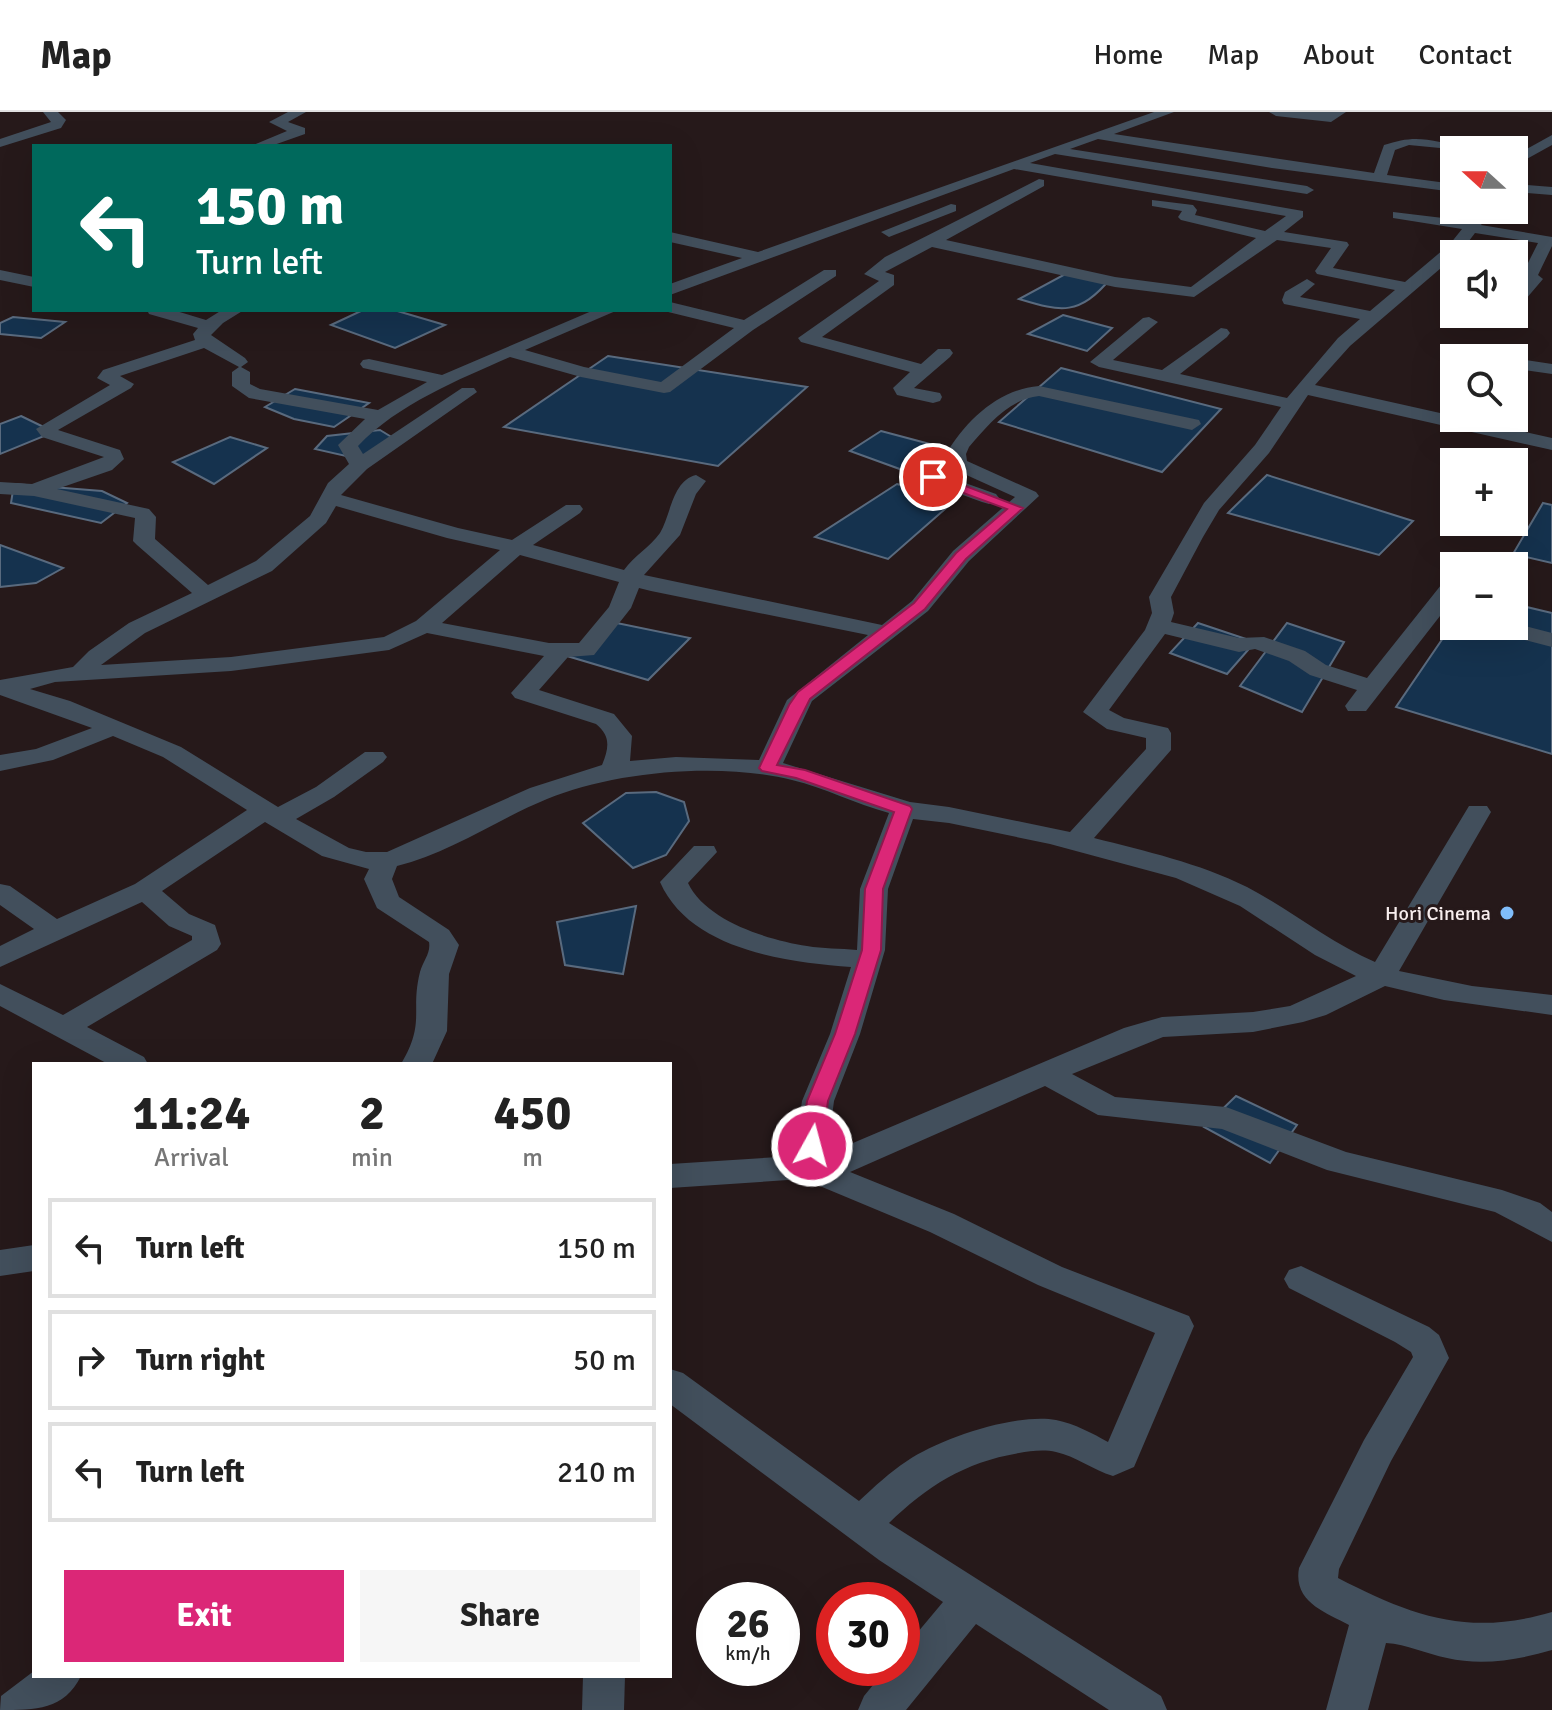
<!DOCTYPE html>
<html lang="en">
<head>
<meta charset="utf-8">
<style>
	body { margin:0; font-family:Signika,sans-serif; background:#f6f6f6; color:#222; height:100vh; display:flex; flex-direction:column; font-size:30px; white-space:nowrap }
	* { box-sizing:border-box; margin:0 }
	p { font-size:26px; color:#767676 }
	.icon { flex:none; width:44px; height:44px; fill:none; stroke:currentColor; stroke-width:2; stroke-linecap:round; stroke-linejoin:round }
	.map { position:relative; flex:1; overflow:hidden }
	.side { position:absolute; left:32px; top:950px; width:640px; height:616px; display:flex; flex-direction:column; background:#fff; border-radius:0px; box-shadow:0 8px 32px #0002 }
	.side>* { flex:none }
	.banner { position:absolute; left:32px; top:32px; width:640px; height:168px; border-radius:0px; box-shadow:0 8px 32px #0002; background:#00695c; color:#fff; overflow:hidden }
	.needle { width:52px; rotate:291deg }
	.controls { position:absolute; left:1440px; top:24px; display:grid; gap:16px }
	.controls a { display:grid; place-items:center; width:88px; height:88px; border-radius:0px; background:#fff; box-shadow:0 8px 32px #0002; font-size:40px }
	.speed { position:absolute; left:696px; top:1470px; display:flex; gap:16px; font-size:40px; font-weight:700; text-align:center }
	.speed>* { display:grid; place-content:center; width:104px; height:104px; border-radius:50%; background:#fff; box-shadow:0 8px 32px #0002; line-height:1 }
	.speed small { font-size:20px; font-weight:400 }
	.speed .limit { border:12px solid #d22; background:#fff; color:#111 }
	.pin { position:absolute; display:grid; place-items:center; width:68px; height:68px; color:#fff; margin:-34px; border:4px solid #fff; border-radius:50%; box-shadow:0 2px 8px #0007 }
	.me { position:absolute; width:88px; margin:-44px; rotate:7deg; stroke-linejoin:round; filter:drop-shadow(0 0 6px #0008) }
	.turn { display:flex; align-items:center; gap:28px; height:168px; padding:0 32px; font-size:36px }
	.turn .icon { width:104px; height:104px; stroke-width:2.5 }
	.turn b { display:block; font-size:56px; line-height:68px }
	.eta { display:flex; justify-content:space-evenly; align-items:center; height:136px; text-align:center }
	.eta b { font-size:48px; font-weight:700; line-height:56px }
	.action { display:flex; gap:16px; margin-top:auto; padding:16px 32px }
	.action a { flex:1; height:92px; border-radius:0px; background:#db2777; color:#fff; font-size:32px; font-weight:700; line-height:92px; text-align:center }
	.action a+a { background:#f6f6f6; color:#222 }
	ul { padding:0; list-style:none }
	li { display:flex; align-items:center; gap:24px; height:100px; margin:0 16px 12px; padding:0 16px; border:4px solid #e0e0e0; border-radius:0px }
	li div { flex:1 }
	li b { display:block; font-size:30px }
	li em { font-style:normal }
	header { display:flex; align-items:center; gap:48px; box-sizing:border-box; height:112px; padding:0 40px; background:#fff; border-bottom:2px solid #e0e0e0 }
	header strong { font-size:38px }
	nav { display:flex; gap:44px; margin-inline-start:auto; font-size:28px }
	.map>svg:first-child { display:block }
	.water { fill:#15324e; stroke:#596a7e; stroke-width:2 }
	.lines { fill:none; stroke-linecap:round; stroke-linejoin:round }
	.minor { fill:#424f5c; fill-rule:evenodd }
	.route { fill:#db2777; stroke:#8e194d; stroke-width:2 }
	.poi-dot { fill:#80bdfa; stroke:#26191a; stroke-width:3 }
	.labels { text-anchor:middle; stroke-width:6; stroke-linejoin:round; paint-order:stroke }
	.poi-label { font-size:20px; fill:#f7eded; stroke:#26191a; text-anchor:end }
</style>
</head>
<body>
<header>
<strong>Map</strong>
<nav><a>Home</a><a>Map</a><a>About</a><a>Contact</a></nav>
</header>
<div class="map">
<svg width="1552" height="1598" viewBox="0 0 1552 1598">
	<rect width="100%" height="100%" fill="#26191a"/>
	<g class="water">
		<path d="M1069,160L1111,166C1079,204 1062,200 1019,187Z"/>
		<path d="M363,198H394L445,213L395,236L331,213Z"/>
		<path d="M1063,203L1112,216L1087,239L1028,222Z"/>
		<path d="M13,205L65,210L41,226L0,222V211Z"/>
		<path d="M608,244L807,275L718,354L504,315Z"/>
		<path d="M1061,256L1221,297L1162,360L999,310Z"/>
		<path d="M295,277L369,291L334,315L294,307L265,295Z"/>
		<path d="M21,304L54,320L0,342V312Z"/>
		<path d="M380,318L398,329L368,349L315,337L327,324Z"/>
		<path d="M881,319L941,335L908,360L850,339Z"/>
		<path d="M230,325L267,336L214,372L173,350Z"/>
		<path d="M1267,363L1413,409L1379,443L1228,401Z"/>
		<path d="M14,372L102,379L127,391L101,411L11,391Z"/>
		<path d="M897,372L953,390L888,447L815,425Z"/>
		<path d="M1543,391L1552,393V451L1513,442Z"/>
		<path d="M0,433L63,456L36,471L0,475Z"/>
		<path d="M1514,492L1552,501V642L1396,595L1454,510V514H1514Z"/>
		<path d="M607,509L690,526L648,568L567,544Z"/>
		<path d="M1198,511L1255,530L1227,562L1170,541Z"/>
		<path d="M1287,511L1344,530L1302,600L1240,574Z"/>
		<path d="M656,680L684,690L689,709L666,743L633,756L583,711L626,681Z"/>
		<path d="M636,794L623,862L565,853L557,810Z"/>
		<path d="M1236,984L1297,1013L1270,1051L1204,1015Z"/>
	</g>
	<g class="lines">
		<g class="minor">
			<path d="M43,0H58L66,8L61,16L0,35V27L51,10Z"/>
			<path d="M288,0H306L288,10L305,16V22L271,34H251L287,19L269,10Z"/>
			<path d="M1154,0H1174L1114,22L1374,61L1384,33C1405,26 1418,25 1440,30V36L1409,33L1395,38L1387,63L1454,72V80L1272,56L1098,27L1070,37L1307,74L1314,78L1307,82L1055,42L1030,51L1303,99V105L1284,120L1347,130L1349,133L1333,156L1405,170L1450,132L1462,117L1393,106V100L1468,109L1477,98H1492L1481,113L1552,125V134L1538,163L1543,167L1520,194L1514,195V180L1525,168L1514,167V157L1524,159L1538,131L1475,121L1462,138L1350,234L1315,273L1552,326V338L1308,283L1269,341L1219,398L1203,425L1171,485L1174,501L1171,510L1239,526L1264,525L1305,539L1326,553L1367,566L1445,468L1454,467V486L1366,599H1348L1345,594L1357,578L1310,563L1289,549L1255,537L1239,540L1165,522L1109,598L1124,606L1168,616L1171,621V638L1094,726C1145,739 1199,751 1247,775C1291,798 1329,830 1375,850L1469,694H1487L1491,700L1399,859L1472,874L1552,883V903L1444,888L1385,874L1326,903L1303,910L1253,920L1163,925L1072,962L1115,985L1226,995L1346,1040L1502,1078L1540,1091L1552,1100V1130L1495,1100L1327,1058L1222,1017L1098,1003L1045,974L850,1060L954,1102L1062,1155L1189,1204L1194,1214L1134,1355L1113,1364C1093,1358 1075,1344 1056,1340C1044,1337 1030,1339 1019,1341C965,1350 927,1374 889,1411L1161,1584L1167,1598H1109L976,1512L906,1598H858L864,1584L887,1556H902V1539L943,1490L879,1448L670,1292V1257L683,1261L859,1389C874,1375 890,1360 907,1349C941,1326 1016,1301 1056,1308C1075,1312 1092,1321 1108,1330L1155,1221L1038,1173L930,1120L803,1067L670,1076V1052L794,1044L802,989L830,922L851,855C786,850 690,838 660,770L694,734H714L717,740L688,771C706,809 768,828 807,834C823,837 840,836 857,838L860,777L889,701C856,692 825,676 792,668C721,650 614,659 547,687C498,707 448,742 397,754L392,767L399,785L449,818L459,833L449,862L447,919L432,952H401C426,910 410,900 420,860C423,849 431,841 429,830L377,796L364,767L369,757L322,744L265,710L162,779L189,802L215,813L221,832L217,838L87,915L144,945L148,952H108L0,894V872L63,903L192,828V824L169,814L142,790L0,855V834L34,817L0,793V772L10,774L57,807L135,772L247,698L163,645L113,624L53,648L0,659V643L36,637L92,616L0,583V568L73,555L89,539L129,511L192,481L137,433L133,429L135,406L34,384L0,382V370L32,372L104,345L42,325L36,317L110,273L97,266L103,258L195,228L193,222L198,216L149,202L147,198H173L206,208L222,198H244L223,211L211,223L245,246L248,250L241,255L250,260V272L260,277L378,298L427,270L363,256L360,252L363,248L369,247L442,263L594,198H618L525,238L584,255L661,270L734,216L664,199L670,198V190L744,208L824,158H836V164L753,218L670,280L664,281L581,265L510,245C458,268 398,292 358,334L363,342L462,276H474L477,280L367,357L341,383L458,416L512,428L566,393H580L583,397L580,401L533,433L624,458C634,444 650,435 660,421C671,403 672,369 696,363L706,369L696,382L680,423L644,463L882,513L912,489L953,439L1015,385L951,356L946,342C966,308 999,277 1039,274L1199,308L1201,312L1192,318L1039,284C1009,287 988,313 969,335L966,342L967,349L1036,380L1039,384L969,449L928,499L812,589L783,651L910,690L949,695L1070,720L1146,637V626L1107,617L1083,600L1145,518L1152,501L1149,485L1204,391L1255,333L1281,295L1099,255L1090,250L1143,206L1149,205L1158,210L1113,248L1162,258L1221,216L1227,217L1230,221L1227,225L1180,262L1287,286L1338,226L1360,207L1284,192L1282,188L1285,180L1307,167L1315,172L1300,185L1370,199L1395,178L1317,162L1315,159L1331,136L1277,128L1194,185L1115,175L932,135L885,160L894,163V173L822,225L921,252L938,237H950L953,241L950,245L914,276L940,281L942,285L940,289L933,291L897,283L893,276L910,260L801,230L798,226L879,169L864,162L885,145L1039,67L1044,68V74L946,128L1115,165L1191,175L1256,126L1181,108L1178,105L1182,99L1152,94V88L1193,93L1197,98L1195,103L1265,119L1286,104L1014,57L670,183V172L742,146L670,130V120L758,140ZM204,236L239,255L232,260V274L249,286L365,307L338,333L349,352L328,371L310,404L256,449L208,473L155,427L156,405L149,397L57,377L112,358L124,347L120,338L58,318L131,276L134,272L120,264ZM336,394L447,426L500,438L416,509L384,525L231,545L101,553L145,521L272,459L326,411ZM520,443L619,470L609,495L579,531H549L442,511ZM639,476L651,479L868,523L787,588L759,648L676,645L630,649L632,624L614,602L539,578L568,545L594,543L631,496ZM427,521L544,544L511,581L515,586L596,612C611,624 609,636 602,653L530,676L387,740H366L349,736L296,707L334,685L383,650L387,645L383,640H365L316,675L278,695L181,635L70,589L30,577L55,570L231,559L389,538ZM913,707L949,711L1050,732L1176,766L1240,794L1315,843L1356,864L1290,894L1253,900L1162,905L1124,916L827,1042L834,989L860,922L885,838L888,777Z"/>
			<path d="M1269,0H1346L1331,10L1276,4Z"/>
			<path d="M1552,23V33L1514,54V44Z"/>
			<path d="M1514,72L1552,75V83L1514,80Z"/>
			<path d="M951,92L956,93V99L894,123L889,125L881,120Z"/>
			<path d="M0,158L34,165V175L0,168Z"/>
			<path d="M1520,247L1552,252V262L1524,258L1514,262V248Z"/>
			<path d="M915,353L996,382L999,386L989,392L982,390L908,363L905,359L908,355Z"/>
			<path d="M1514,511L1552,521V535L1490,519L1487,514H1514Z"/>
			<path d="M34,1133V1159L0,1164V1138Z"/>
			<path d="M1301,1154L1429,1215L1439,1223L1449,1246L1391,1349L1339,1457L1338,1466C1412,1504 1468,1525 1552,1500V1538C1518,1548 1482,1554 1447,1546C1426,1542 1407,1532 1386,1531L1368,1598H1326L1349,1513C1325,1500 1293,1490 1299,1456L1364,1328L1413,1245L1411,1240L1395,1230L1289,1176L1284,1167L1289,1158Z"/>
			<path d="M34,1559V1564H81C64,1598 36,1598 0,1598L1,1584Z"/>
			<path d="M583,1564H625L624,1598H582Z"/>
		</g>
	</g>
	<path class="route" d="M928,363H937L1023,396L966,447L925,497L810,587L777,653L805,658L910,694L912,697L883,777L881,838L855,922L828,989L822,1034L819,1039H804L801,1034L807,989L835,922L862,838L865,777L894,700L796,666L762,659L759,656L789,593L798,580L914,491L956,441L1007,397L928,368Z"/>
	<circle class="poi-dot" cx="1507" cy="801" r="8"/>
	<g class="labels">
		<g class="poi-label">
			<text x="1491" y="808">Hori Cinema</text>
		</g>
	</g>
</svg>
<div class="controls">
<a><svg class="needle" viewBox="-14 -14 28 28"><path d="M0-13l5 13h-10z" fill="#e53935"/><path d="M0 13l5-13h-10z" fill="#767676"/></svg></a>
<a><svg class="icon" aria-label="sound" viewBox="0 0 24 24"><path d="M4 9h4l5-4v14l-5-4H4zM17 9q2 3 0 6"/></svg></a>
<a><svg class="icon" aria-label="search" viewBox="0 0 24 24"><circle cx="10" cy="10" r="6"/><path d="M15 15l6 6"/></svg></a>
<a>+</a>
<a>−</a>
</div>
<div class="speed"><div>26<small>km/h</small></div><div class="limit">30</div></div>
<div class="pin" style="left:933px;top:365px;background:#d93025"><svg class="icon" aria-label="arrive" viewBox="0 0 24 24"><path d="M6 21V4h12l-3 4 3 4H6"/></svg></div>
<svg class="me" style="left:812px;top:1034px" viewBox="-20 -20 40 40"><circle r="17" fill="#db2777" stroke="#fff" stroke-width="3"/><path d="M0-11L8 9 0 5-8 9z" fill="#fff"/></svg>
<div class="banner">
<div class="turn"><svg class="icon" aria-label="left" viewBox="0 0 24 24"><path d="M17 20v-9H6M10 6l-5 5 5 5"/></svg><div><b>150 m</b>Turn left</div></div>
</div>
<section class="side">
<div class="eta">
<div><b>11:24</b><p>Arrival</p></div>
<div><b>2</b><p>min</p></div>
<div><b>450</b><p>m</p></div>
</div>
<ul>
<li><svg class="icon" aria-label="left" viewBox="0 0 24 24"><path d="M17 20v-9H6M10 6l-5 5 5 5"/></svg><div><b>Turn left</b></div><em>150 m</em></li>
<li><svg class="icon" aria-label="right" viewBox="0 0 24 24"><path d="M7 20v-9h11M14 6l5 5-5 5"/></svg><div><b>Turn right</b></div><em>50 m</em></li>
<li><svg class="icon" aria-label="left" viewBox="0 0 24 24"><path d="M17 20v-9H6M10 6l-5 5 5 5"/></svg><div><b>Turn left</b></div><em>210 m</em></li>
</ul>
<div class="action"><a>Exit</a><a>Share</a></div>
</section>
</div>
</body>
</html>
